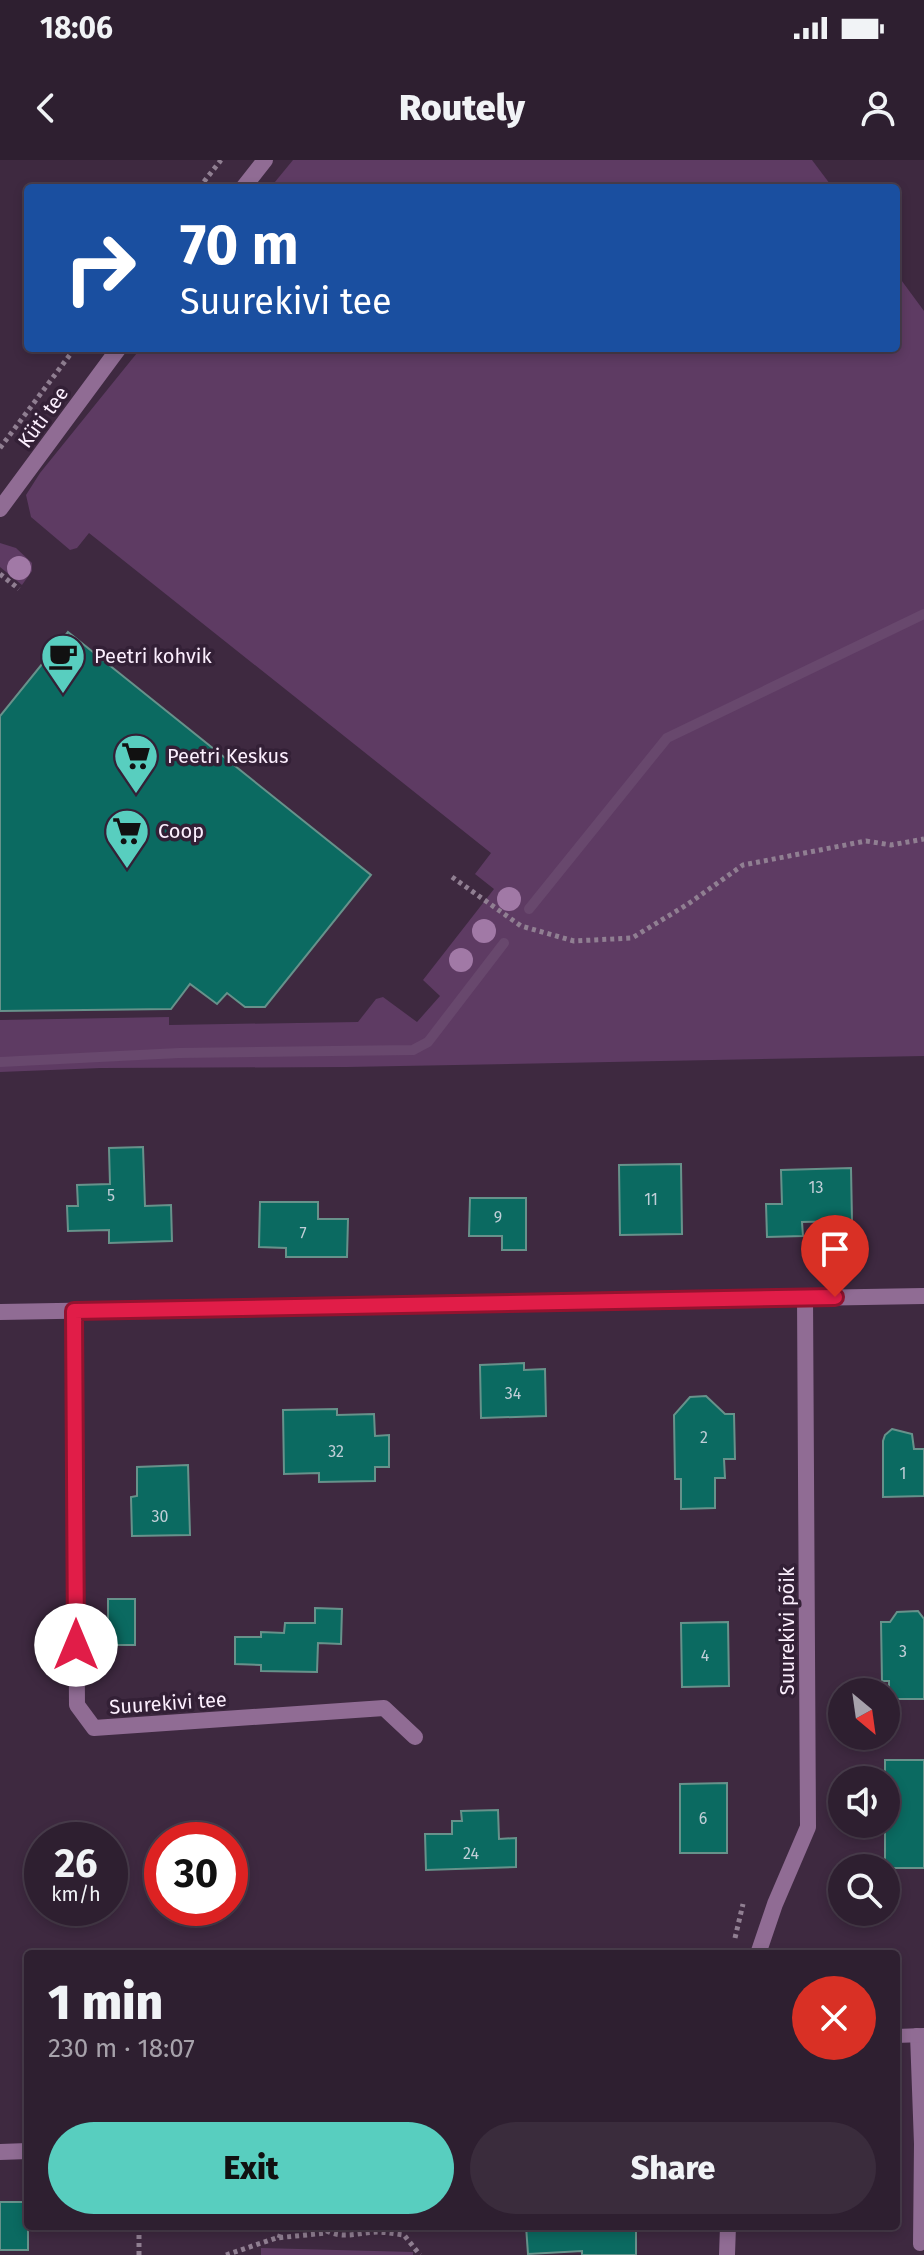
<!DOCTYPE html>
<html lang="en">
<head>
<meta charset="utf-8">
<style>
	body { margin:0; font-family:"Fira Sans",sans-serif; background:#3a2c3c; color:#f1f3f6; height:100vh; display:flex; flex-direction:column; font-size:30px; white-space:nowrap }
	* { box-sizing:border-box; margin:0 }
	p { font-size:26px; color:#a7a2ab }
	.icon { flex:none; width:44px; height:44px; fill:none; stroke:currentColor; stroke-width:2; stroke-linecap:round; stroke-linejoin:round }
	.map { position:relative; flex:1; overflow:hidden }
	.panel { position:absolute; left:24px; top:1790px; width:876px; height:280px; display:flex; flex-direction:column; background:#2e1f30; border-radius:8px; box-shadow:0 4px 12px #0003,0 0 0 2px #493d4c }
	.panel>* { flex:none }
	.top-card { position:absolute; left:24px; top:24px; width:876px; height:168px; border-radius:8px; box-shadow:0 4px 12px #0003,0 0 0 2px #493d4c; background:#1a4fa0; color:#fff; overflow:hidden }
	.needle { width:52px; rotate:151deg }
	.tools { position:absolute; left:828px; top:1518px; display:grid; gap:16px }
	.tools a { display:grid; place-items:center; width:72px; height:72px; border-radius:50%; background:#2e1f30; box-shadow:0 4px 12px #0003,0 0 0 2px #493d4c; font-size:40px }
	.speed { position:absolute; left:24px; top:1662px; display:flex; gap:16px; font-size:40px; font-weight:700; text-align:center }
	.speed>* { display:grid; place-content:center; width:104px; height:104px; border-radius:50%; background:#2e1f30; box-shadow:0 4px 12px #0003,0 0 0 2px #493d4c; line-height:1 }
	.speed small { font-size:20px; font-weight:400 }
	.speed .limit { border:12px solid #d22; background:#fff; color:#111 }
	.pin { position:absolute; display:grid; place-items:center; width:68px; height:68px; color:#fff; margin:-82px -34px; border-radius:50% 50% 50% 0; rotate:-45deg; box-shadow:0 0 8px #0007 }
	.pin .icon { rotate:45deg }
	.me { position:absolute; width:88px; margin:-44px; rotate:0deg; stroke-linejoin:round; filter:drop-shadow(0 0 6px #0008) }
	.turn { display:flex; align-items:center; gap:28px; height:168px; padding:0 24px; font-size:36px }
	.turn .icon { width:104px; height:104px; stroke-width:2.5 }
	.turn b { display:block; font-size:56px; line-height:68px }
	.round { display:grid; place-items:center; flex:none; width:84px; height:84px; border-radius:42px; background:#3a2c3c }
	.overview { display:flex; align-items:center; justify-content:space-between; height:136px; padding:0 24px }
	h1 { font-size:48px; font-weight:800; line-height:60px }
	.cta { display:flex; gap:16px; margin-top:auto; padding:16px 24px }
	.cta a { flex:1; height:92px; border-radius:48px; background:#58cebf; color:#111; font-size:32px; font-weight:800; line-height:92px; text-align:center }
	.cta a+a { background:#3a2c3c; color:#f1f3f6 }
	.status { display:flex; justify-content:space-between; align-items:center; height:56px; padding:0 40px; background:#2e1f30; direction:ltr }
	.status svg { height:22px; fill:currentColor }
	header { display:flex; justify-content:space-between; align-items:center; height:104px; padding:0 24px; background:#2e1f30; font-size:36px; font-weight:800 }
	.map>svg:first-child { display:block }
	.green { fill:#5e3b63 }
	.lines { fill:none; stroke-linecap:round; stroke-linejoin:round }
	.stream { stroke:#68486d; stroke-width:10 }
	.building { fill:#0b6a61; stroke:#67928b; stroke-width:2 }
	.path { stroke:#907f92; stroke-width:5; stroke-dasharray:4 4; stroke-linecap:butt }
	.lane { stroke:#906c94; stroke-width:14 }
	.street { stroke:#906c94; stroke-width:16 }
	.tree { fill:#a179a6 }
	.route-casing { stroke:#92132f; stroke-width:20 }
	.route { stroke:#e11d48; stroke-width:14 }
	.labels { text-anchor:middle; stroke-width:7; stroke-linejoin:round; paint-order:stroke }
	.number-label { font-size:16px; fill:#c0ced7 }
	.street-label { font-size:20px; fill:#fceffe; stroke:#332036 }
	.poi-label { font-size:20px; fill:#fceffe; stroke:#332036; text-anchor:start }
</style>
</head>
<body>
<div class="status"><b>18:06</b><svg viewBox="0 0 49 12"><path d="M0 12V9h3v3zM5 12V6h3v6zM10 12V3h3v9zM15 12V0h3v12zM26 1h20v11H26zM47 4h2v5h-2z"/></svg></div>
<header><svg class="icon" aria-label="back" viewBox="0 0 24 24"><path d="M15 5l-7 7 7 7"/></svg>Routely<svg class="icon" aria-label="person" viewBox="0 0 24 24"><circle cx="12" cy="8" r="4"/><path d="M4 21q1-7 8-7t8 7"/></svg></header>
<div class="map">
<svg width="924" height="2095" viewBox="0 0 924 2095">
	<rect width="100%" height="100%" fill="#3e2940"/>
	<g class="green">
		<path d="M293,0H812L833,28H270Z"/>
		<path d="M896,113L924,151V896L347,907L101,908L0,912V860L169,857V865L358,862L376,839L383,837L417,862L440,836L423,820L494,729L475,714L491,693L89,373L77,388L70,390L31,357L26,335L40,313L141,188H896Z"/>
		<path d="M0,383L16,388L32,403V411L22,425L0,407Z"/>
		<path d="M261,2088L413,2092V2095H261Z"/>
	</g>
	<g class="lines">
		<g class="stream">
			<path d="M529,749L667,578L924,454"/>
			<path d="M0,902L179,893L413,890L428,882L504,783"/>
		</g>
	</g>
	<g class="building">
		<path d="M68,472L371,715L265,847H245L227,833L217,844L190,824L171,849L0,851V556Z"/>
		<path d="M143,987L145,1046L171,1045L172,1081L109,1083V1070L68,1071L67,1046H78L77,1025L110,1024L109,988Z"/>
		<path d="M681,1004L682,1074L620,1075L619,1005Z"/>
		<path d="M851,1008L852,1061L802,1062L803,1076L767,1077L766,1044H782L781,1010Z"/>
		<path d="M470,1038H526V1090H502V1076H469Z"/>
		<path d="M260,1042H318V1059H348L347,1097H286V1088L259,1087Z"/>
		<path d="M524,1203V1210L545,1209L546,1256L481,1258L480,1205Z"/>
		<path d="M706,1236L725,1254H734L735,1299H724L725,1318H715V1348L681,1349V1319H675L674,1255L690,1237Z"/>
		<path d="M337,1249V1255L374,1254L375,1276L389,1275V1307H375V1321L319,1322V1313L284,1314L283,1250Z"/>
		<path d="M892,1269L912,1274L914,1289H924V1336L883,1337V1281L885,1275Z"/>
		<path d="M188,1305L190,1375L132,1376L131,1337L137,1336V1307Z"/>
		<rect x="108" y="1439" width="27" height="46"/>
		<path d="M315,1448L342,1449L341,1484L318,1483L317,1512L261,1511V1505L235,1504V1477H261V1472L284,1473L285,1463H315Z"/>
		<path d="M918,1451L924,1459V1539H889V1521H882L881,1462H890L897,1452Z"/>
		<path d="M728,1462L729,1526L682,1527L681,1463Z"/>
		<rect x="885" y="1600" width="39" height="108"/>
		<path d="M727,1623V1693H680V1624Z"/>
		<path d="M498,1650L499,1679L516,1678V1707L426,1710L425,1674H452V1661H462L461,1651Z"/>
		<rect x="0" y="2042" width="28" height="48"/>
		<path d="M526,2066H636V2095H582V2091L528,2094Z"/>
	</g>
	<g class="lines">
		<g class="path">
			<path d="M199,28L221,0"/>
			<path d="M0,288L75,188"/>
			<path d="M0,414L19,429"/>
			<path d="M452,717L521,766L574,781L632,778L688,744L743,705L866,681L891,685L924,679"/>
			<path d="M735,1778L743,1744"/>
			<path d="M320,2066C336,2081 357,2073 377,2072C386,2072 395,2074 404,2075L420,2095"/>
			<path d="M279,2078L283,2066"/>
			<path d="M139,2095V2066"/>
			<path d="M226,2095L276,2078L326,2073"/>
		</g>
		<g class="lane">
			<path d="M917,1875L921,1984H924"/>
			<path d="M896,1876L924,1875"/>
			<path d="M920,2084L921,1984"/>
		</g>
		<g class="street">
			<path d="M243,28L265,0"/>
			<path d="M0,349L119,188"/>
			<path d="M74,1151L77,1545L94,1568L384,1548L415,1577"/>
			<path d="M0,1152L924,1136"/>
			<path d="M758,1794L775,1744L808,1667L805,1137"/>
			<path d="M0,1992L28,1991"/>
			<path d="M727,2095L728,2066"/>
		</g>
	</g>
	<g class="tree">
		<circle cx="19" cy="408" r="12"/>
		<circle cx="509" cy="739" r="12"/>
		<circle cx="484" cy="771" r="12"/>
		<circle cx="461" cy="800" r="12"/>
	</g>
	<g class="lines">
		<g class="route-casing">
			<path id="route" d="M76,1485L74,1151L835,1137"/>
		</g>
		<use href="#route" class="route"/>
	</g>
	<defs>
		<g id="cafe-pin" transform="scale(2.3)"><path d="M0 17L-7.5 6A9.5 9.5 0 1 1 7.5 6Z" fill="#58cebf" stroke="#332036"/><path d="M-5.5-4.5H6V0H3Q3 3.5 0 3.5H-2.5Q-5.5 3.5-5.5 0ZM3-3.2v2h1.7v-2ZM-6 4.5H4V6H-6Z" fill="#111"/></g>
		<g id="supermarket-pin" transform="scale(2.3)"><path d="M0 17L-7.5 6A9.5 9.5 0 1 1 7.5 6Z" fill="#58cebf" stroke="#332036"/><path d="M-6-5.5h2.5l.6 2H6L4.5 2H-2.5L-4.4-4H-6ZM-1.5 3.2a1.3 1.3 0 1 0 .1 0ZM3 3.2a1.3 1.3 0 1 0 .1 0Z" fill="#111"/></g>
	</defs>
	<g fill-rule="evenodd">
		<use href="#cafe-pin" x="63" y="496"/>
		<use href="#supermarket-pin" x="136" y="596"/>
		<use href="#supermarket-pin" x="127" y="671"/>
	</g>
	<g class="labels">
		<g class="number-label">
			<text x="816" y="1033">13</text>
			<text x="111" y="1041">5</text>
			<text x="651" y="1045">11</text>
			<text x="498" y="1063">9</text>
			<text x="303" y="1079">7</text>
			<text x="513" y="1239">34</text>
			<text x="704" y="1283">2</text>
			<text x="336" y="1297">32</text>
			<text x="903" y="1319">1</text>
			<text x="160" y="1362">30</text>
			<text x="903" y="1497">3</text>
			<text x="705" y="1501">4</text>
			<text x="703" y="1664">6</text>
			<text x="471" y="1699">24</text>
		</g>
		<g class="street-label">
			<text transform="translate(43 257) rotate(-54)" y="7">Küti tee</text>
			<text transform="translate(787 1471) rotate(-90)" y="7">Suurekivi põik</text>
			<text transform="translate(168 1543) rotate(-4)" y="7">Suurekivi tee</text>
		</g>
		<g class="poi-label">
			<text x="94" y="503">Peetri kohvik</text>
			<text x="167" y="603">Peetri Keskus</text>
			<text x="158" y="678">Coop</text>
		</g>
	</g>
</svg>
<div class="tools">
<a><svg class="needle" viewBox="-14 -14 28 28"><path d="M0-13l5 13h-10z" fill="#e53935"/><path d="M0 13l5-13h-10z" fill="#a7a2ab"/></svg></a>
<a><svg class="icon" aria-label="sound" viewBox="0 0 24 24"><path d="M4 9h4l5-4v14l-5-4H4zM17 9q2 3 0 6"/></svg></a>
<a><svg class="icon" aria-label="search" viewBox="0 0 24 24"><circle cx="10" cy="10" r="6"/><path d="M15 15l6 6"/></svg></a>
</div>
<div class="speed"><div>26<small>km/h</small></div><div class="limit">30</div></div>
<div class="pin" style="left:835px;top:1137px;background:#d93025"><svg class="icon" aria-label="arrive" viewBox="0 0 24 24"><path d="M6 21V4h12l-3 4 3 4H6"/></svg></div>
<svg class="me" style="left:76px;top:1485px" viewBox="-20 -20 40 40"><circle r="19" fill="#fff"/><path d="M0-13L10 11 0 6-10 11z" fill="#e11d48"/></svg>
<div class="top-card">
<div class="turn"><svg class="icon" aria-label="right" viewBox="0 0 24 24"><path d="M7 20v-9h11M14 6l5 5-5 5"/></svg><div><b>70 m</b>Suurekivi tee</div></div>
</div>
<section class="panel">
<div class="overview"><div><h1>1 min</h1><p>230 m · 18:07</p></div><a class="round" style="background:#d93025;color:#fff"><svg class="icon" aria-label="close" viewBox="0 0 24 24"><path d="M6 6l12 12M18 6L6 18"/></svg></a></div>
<div class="cta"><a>Exit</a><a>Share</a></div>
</section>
</div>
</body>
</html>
